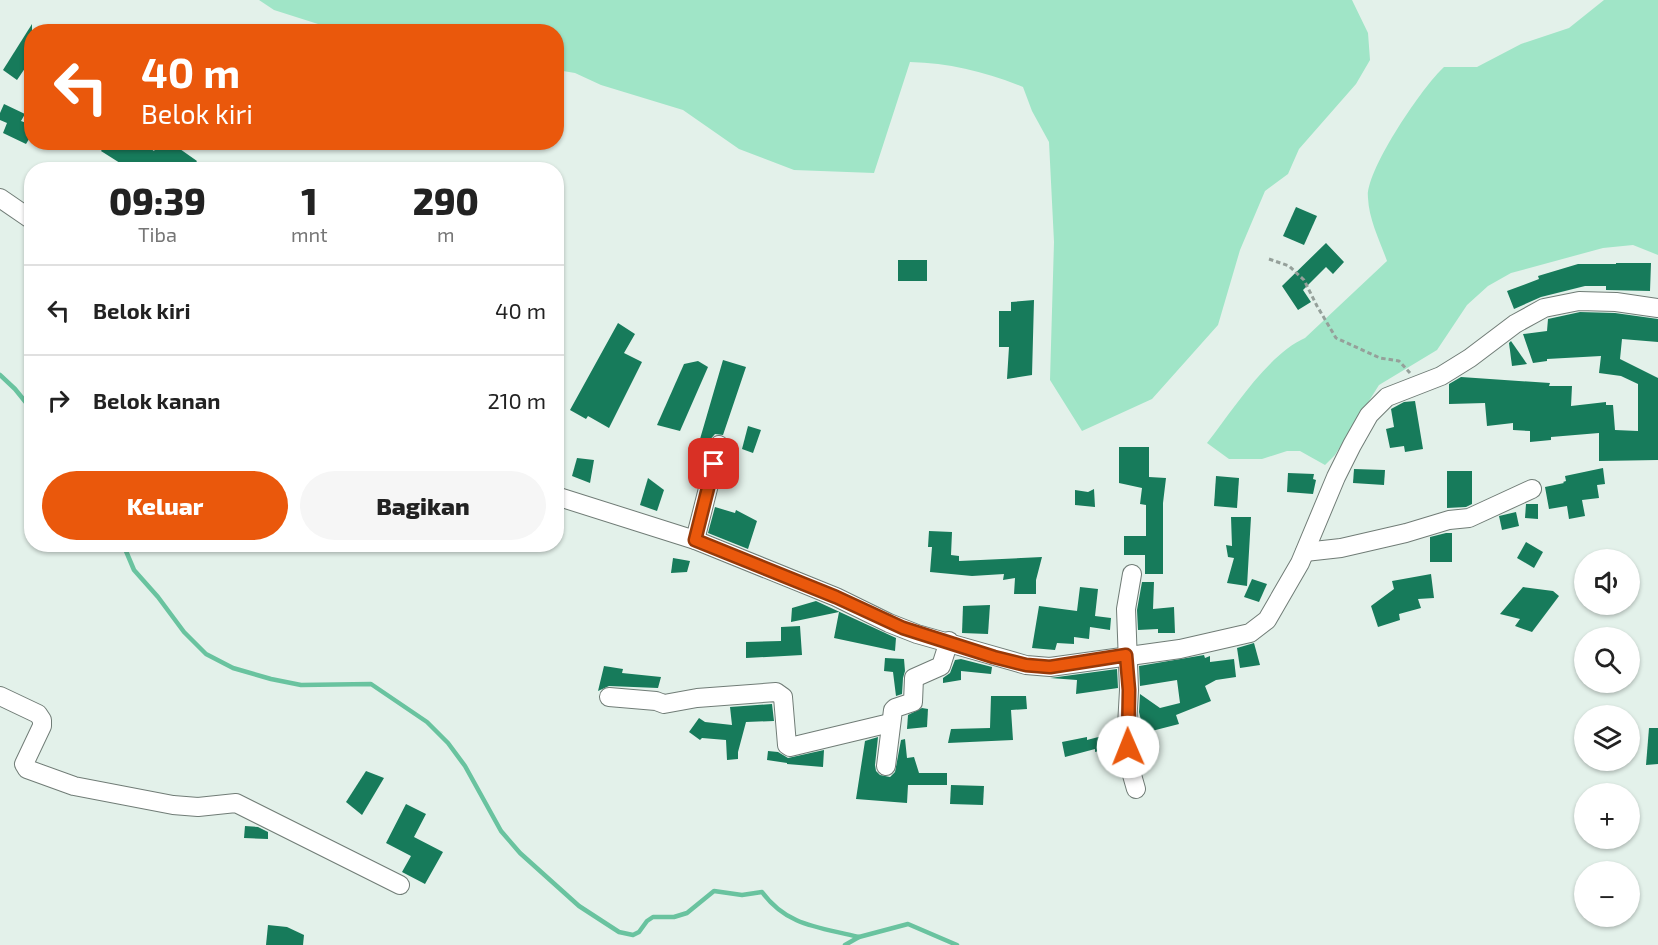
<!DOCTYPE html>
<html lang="id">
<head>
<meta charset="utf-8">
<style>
	body { margin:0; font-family:"Exo 2",sans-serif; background:#f6f6f6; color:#222; height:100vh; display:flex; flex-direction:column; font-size:22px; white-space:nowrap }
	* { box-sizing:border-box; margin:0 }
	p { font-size:20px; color:#767676 }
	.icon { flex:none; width:33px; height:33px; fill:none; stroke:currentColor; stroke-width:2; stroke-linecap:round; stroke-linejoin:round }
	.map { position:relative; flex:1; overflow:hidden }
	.sheet { position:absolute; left:24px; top:162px; width:540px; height:390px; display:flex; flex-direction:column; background:#fff; border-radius:24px; box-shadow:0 2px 4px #0004 }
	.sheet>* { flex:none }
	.top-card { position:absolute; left:24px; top:24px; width:540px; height:126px; border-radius:24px; box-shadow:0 2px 4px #0004; background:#ea580c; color:#fff; overflow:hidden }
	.tools { position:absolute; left:1574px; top:549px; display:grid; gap:12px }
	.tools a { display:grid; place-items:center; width:66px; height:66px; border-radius:50%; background:#fff; box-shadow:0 2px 4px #0004; font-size:30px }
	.pin { position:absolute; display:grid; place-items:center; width:51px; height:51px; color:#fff; margin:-26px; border-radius:12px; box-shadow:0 3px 9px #0006 }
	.me { position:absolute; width:66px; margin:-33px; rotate:359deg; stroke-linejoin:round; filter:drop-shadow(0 0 4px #0008) }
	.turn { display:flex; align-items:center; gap:21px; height:126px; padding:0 18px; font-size:27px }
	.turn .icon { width:78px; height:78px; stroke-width:2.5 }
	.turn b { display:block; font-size:42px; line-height:51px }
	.eta { display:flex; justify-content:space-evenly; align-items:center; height:102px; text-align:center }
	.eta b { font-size:36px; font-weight:800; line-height:42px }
	.cta { display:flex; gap:12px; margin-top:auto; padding:12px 18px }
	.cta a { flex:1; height:69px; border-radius:36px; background:#ea580c; color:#fff; font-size:24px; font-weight:800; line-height:69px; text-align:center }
	.cta a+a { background:#f6f6f6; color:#222 }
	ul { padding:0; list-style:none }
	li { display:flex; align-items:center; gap:18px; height:90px; padding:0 18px; border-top:2px solid #e0e0e0 }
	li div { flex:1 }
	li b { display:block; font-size:22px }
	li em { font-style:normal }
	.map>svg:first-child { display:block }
	.green { fill:#a0e5c7 }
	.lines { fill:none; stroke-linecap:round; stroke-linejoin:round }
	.stream { stroke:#69c39f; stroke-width:4.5 }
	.building { fill:#177b5b }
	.minor-casing { stroke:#707c76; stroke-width:20 }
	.path { stroke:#95a09a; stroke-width:3; stroke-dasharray:4.5 3; stroke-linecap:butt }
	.minor { stroke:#fff; stroke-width:18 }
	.route-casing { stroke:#983908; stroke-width:15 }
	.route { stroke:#ea580c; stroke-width:10 }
</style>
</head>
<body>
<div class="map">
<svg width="1658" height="945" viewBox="0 0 1658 945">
	<rect width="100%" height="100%" fill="#e3f1ea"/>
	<g class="green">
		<path d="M259,0H1352L1368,33L1370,60L1356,84L1299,149L1288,174L1265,191L1240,250L1218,325L1152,399L1082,431L1050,380L1054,242L1049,142L1032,111L1023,87C986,72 950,63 910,62L874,173L794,170L739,149L683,110L601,85L575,73L557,70L556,32L340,31L274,10Z"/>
		<path d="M1604,0H1658V255L1633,245L1603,248L1511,273L1488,286L1467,305L1437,350L1379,385L1335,455L1325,465L1300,451H1287L1262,459H1229L1207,443C1233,410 1267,355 1305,338L1387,261C1380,241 1369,220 1368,198C1365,171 1423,86 1444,67H1477L1521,44L1569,28Z"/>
	</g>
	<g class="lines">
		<g class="stream">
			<path d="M0,375L15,389L32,410"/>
			<path d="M123,544L134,570L158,597L184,632L206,654L233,668L271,679L301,685L371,684L427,722L448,743L465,766L501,831L520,853L579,906L619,932L633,935L639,932L647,921L653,917H674L687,913L714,891L742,895L762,892C788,927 820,927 859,937"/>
			<path d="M845,945L859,937L908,924L957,945"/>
		</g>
	</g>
	<g class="building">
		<path d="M32,24V58L17,80L3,70Z"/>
		<path d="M4,104L25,114L21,121L32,125V134L26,144L3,133L7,123L0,120V113Z"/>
		<path d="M107,142H141L154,151L160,142H170L197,161L191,170H131L101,151Z"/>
		<path d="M1296,207L1317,216L1304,245L1283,236Z"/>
		<path d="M1326,243L1344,262L1333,274L1326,267L1303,290L1311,302L1298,310L1282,286Z"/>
		<rect x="898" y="260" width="29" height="21"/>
		<path d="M1616,263H1651L1650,291L1606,290V286H1585L1541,297L1514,309L1507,291L1539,279L1538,276L1578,264H1616Z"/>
		<path d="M1034,300L1032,375L1007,379L1009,347H999V311H1011V302Z"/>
		<path d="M1580,312L1615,313L1658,319V342L1622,339L1620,359L1658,378V460L1599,461V433L1551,437V440L1530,442V431L1513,430V423L1487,426L1485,403L1449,404V384L1461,377L1550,383L1549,386H1572L1571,406L1606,402V405H1613L1615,430L1638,431V384L1621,376L1599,373L1601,356L1547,359V361L1533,363L1523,334L1547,331L1548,319Z"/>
		<path d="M618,323L635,334L624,353L642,362L609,428L588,416L586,419L570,410Z"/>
		<path d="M1511,341L1527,364L1512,366L1509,343Z"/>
		<path d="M723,360L746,367L723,435L715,434L708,442L700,439Z"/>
		<path d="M698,361L708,367L680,431L657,425L684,364Z"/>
		<path d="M1415,401L1423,449L1405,452L1404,446L1390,448L1386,429L1394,427L1391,409L1404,402Z"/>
		<path d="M748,426L761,430L753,453L742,449Z"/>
		<path d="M1119,447H1149V477L1166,478L1163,503V574H1145V555H1124V536H1146V505L1140,504L1142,488L1119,483Z"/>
		<path d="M577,458L594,460L590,483L572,476Z"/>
		<path d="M1603,468L1605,484L1597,485L1599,498L1582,500L1585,516L1569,519L1567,506L1549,509L1545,487L1564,483L1563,482L1566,481L1565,476Z"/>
		<path d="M1354,469L1385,470L1384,485L1353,483Z"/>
		<path d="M1447,471H1472V504L1466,507L1447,508Z"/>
		<path d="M1288,473L1314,474L1313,479L1316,480L1313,494L1287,492Z"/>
		<path d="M1216,476L1239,478L1237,508L1214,506Z"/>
		<path d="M648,478L664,490L657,511L640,505Z"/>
		<path d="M1094,489L1095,507L1075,505V490L1088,492Z"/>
		<path d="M1526,504H1538V519L1525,518Z"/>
		<path d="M715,507L735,513L736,510L757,521L748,549L708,533Z"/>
		<path d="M1516,512L1519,526L1502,530L1499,516Z"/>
		<path d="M1231,517H1251L1247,586L1227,583L1234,558L1228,557L1226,545L1232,546Z"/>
		<path d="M929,531L952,532L951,555L959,556V561L1042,557L1036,580V594H1014L1015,578L1003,580L1004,574L972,576L930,572L932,547H928Z"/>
		<path d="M1446,533H1452V562H1430V537Z"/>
		<path d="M1526,542L1543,552L1534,568L1517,558Z"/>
		<path d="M673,558L690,561L687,572L671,573Z"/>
		<path d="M1431,574L1434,598L1418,599L1421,608L1399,614L1400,620L1378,627L1371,606L1394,589L1392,581Z"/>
		<path d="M1252,579L1267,584L1259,602L1244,597Z"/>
		<path d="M1142,582H1154L1153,609L1174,607L1175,633H1158V629L1138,630L1137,610Z"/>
		<path d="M1080,587L1098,589L1095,616L1111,618L1110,630L1090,627L1089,639L1074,637V644L1057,643L1055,650L1032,648L1039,606L1077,611Z"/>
		<path d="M1523,587L1553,591L1559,596L1532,632L1515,626L1520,619L1500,614Z"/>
		<path d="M816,601L896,638L895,651L834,638L839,612L791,622L792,608Z"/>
		<path d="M990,605L988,634L962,633L963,606Z"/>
		<path d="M800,626L802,655L746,658V642L781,641V627Z"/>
		<path d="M1254,643L1260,665L1240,668L1237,648Z"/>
		<path d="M1204,655L1205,658L1210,656V662L1234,659L1236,677L1216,680L1205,686L1211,701L1176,715L1179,724L1144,733L1139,712L1140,694L1160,708L1180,703L1177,680L1140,686L1139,666Z"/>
		<path d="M885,658L904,659L905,671L903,678L902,694L896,696L893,672L884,671Z"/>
		<path d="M961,659L992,667L991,674L961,671V680L943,683V678L950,673L955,660Z"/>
		<path d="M604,666L623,669L622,673L661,677L658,688L609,686L598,691Z"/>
		<path d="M1117,669L1118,688L1076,694L1077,680L1050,678Z"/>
		<path d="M991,696H1026L1027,709L1011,710L1013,740L948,743L951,729L990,728Z"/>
		<path d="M772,704L774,721L746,722L738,752V759L727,760L726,740L702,738L700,740L689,732L699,718L705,722L732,725L730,707Z"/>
		<path d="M922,708L928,709L927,727L907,729L908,715Z"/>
		<path d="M1649,728H1658V764L1646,765Z"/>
		<path d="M1106,735L1109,748L1095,752V749L1065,757L1062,742L1087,737V740Z"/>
		<path d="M878,737L875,765L876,771L880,775L890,777L895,772L901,740L905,739L907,758L914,757L919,773H947V785H908L907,803L856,799L865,741Z"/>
		<path d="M824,750L823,767L787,764V763L767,760L768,751L778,752L788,758Z"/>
		<path d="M366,771L384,778L362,815L346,802Z"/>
		<path d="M951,785L984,786L983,805L950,804Z"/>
		<path d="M406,804L426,814L414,837L443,852L425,884L402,872L411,856L386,843Z"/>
		<path d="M245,826L258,827L268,832V839L244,838Z"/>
		<path d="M268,925L287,927L304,935L303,945H266Z"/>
	</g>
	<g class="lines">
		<g class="minor-casing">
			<g id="minor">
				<path d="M0,198L32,220"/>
				<path d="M556,496L695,540L836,597L889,623L917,634L1026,665L1050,667L1180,649L1250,633L1267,620L1300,563L1336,477L1352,445L1369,415L1387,397L1441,376L1470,358L1515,324L1544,308L1579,301L1616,302L1658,308"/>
				<path d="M695,540L719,445"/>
				<path d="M1305,552L1341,548L1406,533L1449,520L1469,518L1532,489"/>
				<path d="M1132,574L1126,609L1129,690L1127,726L1130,768L1136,789"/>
				<path d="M0,696L38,714L42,720V726L24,764L27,769L74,786L173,805L198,807L236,803L400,885"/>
				<path d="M609,697L656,701L664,704L697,698L776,692L783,697L787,745L790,747L890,723"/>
				<path d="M886,766L893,710L895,708L913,702L914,678L941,666L949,641"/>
			</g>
		</g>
		<path class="path" d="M1269,259L1289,266L1304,280L1317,306L1336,338L1380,358L1399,361L1410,373"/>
		<use href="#minor" class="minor"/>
	</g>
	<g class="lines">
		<g class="route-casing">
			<path id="route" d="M714,464L695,540L836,597L903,628L994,657L1026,665L1050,667L1126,655L1129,690L1128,747"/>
		</g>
		<use href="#route" class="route"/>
	</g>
</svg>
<div class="tools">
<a><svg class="icon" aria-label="sound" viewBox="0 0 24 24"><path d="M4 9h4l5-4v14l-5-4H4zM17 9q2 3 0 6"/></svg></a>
<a><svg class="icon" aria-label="search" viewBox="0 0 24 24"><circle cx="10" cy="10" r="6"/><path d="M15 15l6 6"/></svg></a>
<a><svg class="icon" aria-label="layers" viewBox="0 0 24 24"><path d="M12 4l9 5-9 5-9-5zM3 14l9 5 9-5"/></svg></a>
<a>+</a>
<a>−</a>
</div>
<div class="pin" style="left:714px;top:464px;background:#d93025"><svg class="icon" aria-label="arrive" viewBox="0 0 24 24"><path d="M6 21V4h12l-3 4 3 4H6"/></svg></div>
<svg class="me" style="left:1128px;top:747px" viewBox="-20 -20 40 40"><circle r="19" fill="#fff"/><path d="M0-13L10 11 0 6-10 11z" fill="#ea580c"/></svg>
<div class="top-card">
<div class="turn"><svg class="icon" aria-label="left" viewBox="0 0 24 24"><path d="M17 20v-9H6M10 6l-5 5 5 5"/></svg><div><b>40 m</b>Belok kiri</div></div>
</div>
<section class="sheet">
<div class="eta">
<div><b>09:39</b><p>Tiba</p></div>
<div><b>1</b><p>mnt</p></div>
<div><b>290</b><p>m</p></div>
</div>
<ul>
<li><svg class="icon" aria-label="left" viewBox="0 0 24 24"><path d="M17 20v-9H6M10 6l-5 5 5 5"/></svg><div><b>Belok kiri</b></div><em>40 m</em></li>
<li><svg class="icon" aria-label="right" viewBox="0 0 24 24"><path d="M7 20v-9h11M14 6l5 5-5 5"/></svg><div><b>Belok kanan</b></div><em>210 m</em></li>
</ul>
<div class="cta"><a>Keluar</a><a>Bagikan</a></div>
</section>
</div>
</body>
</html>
